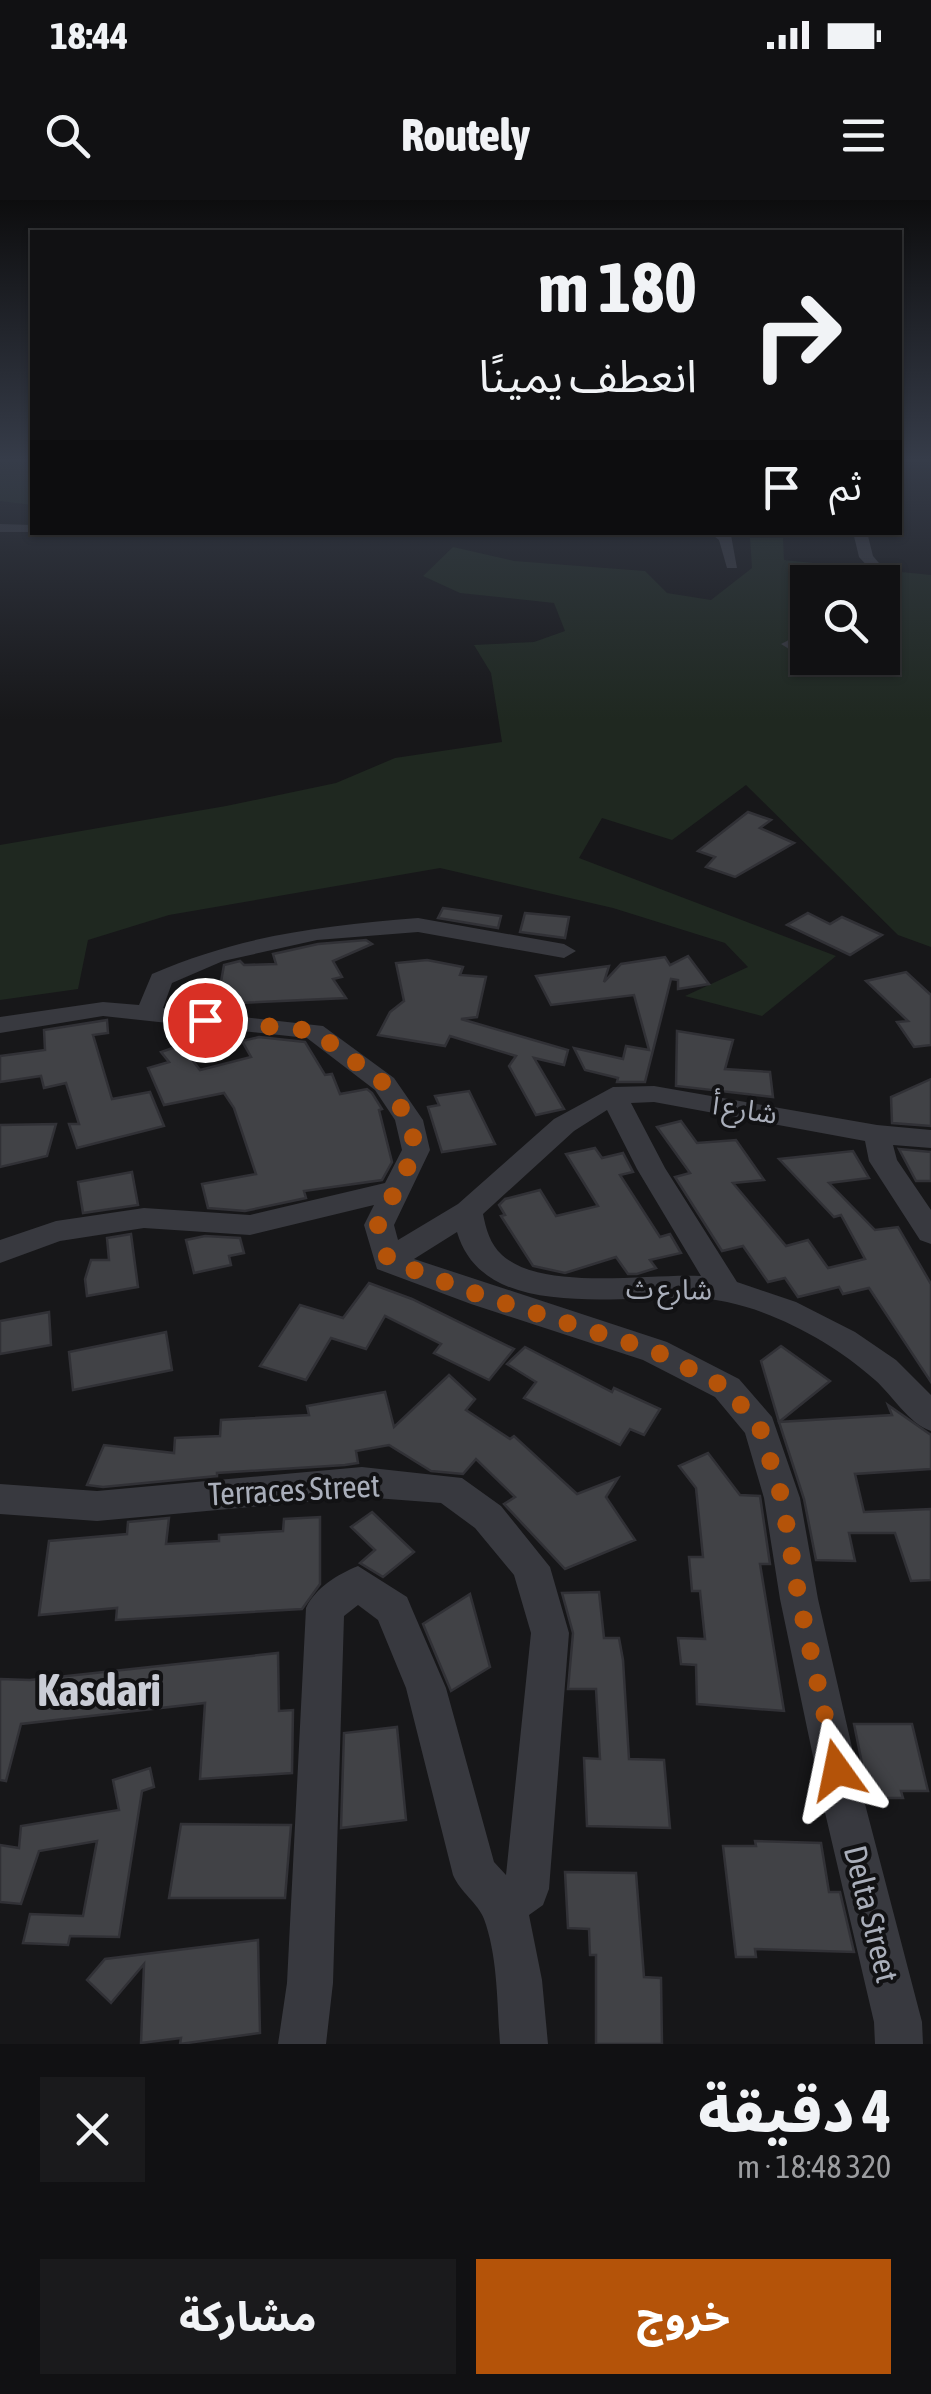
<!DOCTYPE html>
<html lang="ar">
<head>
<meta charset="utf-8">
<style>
	body { margin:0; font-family:"Asap Condensed","Noto Sans Arabic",sans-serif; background:#1a1a1c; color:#f1f3f6; direction:rtl; height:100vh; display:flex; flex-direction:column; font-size:38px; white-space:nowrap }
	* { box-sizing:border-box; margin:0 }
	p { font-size:32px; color:#9c9da0 }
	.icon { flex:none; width:55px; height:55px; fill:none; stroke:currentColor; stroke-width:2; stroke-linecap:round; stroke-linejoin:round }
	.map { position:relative; height:1844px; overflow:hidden; direction:ltr }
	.details { display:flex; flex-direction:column; background:#111113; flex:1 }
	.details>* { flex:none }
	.hud { position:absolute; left:30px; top:30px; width:872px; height:305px; border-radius:0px; box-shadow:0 2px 8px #0004,0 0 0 2px #303133; direction:rtl; background:#111113; color:#f1f3f6; overflow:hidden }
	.buttons { position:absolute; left:790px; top:365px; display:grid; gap:20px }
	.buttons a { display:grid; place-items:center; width:110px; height:110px; border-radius:0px; background:#111113; box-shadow:0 2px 8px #0004,0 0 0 2px #303133; font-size:50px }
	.pin { position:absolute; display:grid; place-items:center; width:85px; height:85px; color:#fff; margin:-42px; border:5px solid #fff; border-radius:50%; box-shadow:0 2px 10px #0007 }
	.me { position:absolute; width:110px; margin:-55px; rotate:348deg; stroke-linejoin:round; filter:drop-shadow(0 0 8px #0008) }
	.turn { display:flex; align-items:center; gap:35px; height:210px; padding:0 40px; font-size:45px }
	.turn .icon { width:130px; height:130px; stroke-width:2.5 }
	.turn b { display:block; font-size:70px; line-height:85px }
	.then { display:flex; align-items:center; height:95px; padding:0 40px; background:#0003; gap:20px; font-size:38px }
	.round { display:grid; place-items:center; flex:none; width:105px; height:105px; border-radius:0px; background:#1a1a1c }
	.head { display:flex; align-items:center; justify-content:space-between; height:170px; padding:0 40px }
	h1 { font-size:60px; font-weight:800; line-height:75px }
	.cta { display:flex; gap:20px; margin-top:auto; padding:20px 40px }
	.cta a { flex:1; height:115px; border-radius:0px; background:#b45309; color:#fff; font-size:40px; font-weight:800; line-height:115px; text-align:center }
	.cta a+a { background:#1a1a1c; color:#f1f3f6 }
	.status { display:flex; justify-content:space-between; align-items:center; height:70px; padding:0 50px; background:#111113; direction:ltr }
	.status svg { height:28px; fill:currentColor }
	header { display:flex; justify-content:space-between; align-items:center; height:130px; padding:0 40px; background:#111113; font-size:45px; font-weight:800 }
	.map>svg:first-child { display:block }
	.green { fill:#1f2820; fill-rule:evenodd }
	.building { fill:#414246; stroke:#313136; stroke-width:2.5 }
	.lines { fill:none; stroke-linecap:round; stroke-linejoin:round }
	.minor { fill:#38393f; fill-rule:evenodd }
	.route { stroke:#b45309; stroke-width:18; stroke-dasharray:0 32.4 }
	.labels { text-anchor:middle; stroke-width:8; stroke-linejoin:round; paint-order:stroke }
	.street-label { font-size:28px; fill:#a9aeba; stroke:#121214 }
	.near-street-label { font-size:32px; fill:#a9aeba; stroke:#121214 }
	.near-district-label { font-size:45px; font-weight:bold; fill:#cacdd6; stroke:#121214 }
</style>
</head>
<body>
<div class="status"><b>18:44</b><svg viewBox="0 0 49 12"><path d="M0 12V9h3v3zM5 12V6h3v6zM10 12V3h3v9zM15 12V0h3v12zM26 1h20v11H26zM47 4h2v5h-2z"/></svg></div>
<header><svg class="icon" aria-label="menu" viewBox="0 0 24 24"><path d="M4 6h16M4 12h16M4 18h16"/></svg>Routely<svg class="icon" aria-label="search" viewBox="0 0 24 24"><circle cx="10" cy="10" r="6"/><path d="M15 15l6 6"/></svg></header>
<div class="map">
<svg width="931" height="1844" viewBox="0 0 931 1844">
	<rect width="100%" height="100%" fill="#171719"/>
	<g class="green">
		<path d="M0,262H32V305L0,301Z"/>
		<path d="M750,338H783L784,360L931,375V747L898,735L746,585L672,640L602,618L579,658L836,756L762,816L685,796L748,767L725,743L613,708L440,668L169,715L88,740L78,789L0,800V645L226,606L336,583L395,558L502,542L491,473L474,445L534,442L565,431L554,403L460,393L423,376L453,347L514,361L645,371L667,393L711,400L752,368ZM808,382H882V458H808Z"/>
	</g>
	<g class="building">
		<path d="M748,612L771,620L760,628L794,643L735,677L706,667L715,657L698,651Z"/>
		<path d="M443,708L501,716L498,728L438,718Z"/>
		<path d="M525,713L569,717L565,738L520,732Z"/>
		<path d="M808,713L830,724L842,717L882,735L850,755L787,725Z"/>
		<path d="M366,740L372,744L333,761L342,777L333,779L346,798L217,804L224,765L240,761L244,765L276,764L273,754L318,744Z"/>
		<path d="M688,756L709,784L678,789V780L671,779L645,882H617L618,878L585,870L574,848L623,859L626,846L649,850L634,795L551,805L536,776L609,766L604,782L621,764L665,757L670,765Z"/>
		<path d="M427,760L463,767L460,775L486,777L477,817L461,819L568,850L564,865L534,858L564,909L536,915L509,866L516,856L450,836L445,846L378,835L390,812L404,801L396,763Z"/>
		<path d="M906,772L931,795V845L914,847L897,822L908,821L866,781Z"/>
		<path d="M107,820L108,833L93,835L112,899L150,892L164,926L77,948L69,924H79L66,883L44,888L41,876L0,882V856L45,850L44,830Z"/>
		<path d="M677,831L733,840L725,869L770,872L773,897L676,886Z"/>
		<path d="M259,837L305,842L325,875L332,874L340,894L367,889L372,893L382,909L379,910L392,962L382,980L304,991L306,998L245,1011L208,1008L202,984L256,974L234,908L224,893L164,905L148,868L169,862L161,852L181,845L200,870L251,857L242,841Z"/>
		<path d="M931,879V926L892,923L891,897Z"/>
		<path d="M469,891L495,944L442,952L428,907L439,905L435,896Z"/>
		<path d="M681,921L697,943L736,940L764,980L733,983L786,1046L808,1040L828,1068L865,1059L841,1015L834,1017L779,959L853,951L869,978L829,983L875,1030L898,1027L931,1084V1182L869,1088L843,1094L839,1087L798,1097L785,1078L768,1082L743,1046L722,1051L675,977L690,973L657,927Z"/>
		<path d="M56,924L47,956L0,967V925Z"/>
		<path d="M595,948L602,958L623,953L633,972L620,975L660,1037L670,1034L681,1053L650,1060L656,1068L637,1074H628L616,1057L565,1073L533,1066L501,1016L505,1015L499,1005L505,999L540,990L556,1016L598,1006L566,954Z"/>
		<path d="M899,949L931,952V981H916Z"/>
		<path d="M132,972L138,1005L83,1013L78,982Z"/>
		<path d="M131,1034L138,1087L87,1096L85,1079L91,1060H109L107,1038Z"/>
		<path d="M205,1036L240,1038L244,1053L229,1056L231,1065L194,1073L186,1040Z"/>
		<path d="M369,1083L412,1099L514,1149L489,1180L434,1153L441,1144L385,1116L366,1149L331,1138L306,1180L260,1166L300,1105L343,1118Z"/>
		<path d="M49,1112L51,1145L0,1154V1121Z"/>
		<path d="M166,1132L172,1170L73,1190L69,1152Z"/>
		<path d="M781,1146L830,1181L779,1222L761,1161Z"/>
		<path d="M525,1147L612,1192L614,1188L660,1209L644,1235L630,1229L620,1245L524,1198L536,1182L507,1164Z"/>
		<path d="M449,1175L475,1199L466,1210L510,1239L514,1236L577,1294L618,1278L606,1297L635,1340L565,1369L504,1304L515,1297L476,1259L463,1274L431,1271L389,1245L356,1251L358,1263L345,1265L217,1273V1276L103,1287L87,1285L104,1245L174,1253L175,1238L220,1236L221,1220L309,1215L307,1206L385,1192L394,1227Z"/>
		<path d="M888,1205L931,1235V1269L855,1274L864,1312L931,1309V1380L911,1381L895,1333H849L855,1361L816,1360L804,1299L779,1222L892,1215Z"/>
		<path d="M708,1253L740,1295L760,1296L770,1364H760L784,1511L697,1504L696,1465L681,1464L678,1438L705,1439L700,1391H692L689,1357H703L696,1288L679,1266Z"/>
		<path d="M372,1312L414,1352L383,1377L360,1363L375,1350L351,1327Z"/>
		<path d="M320,1317V1384L302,1409L116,1420L117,1408L39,1415L49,1341L127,1334L128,1322L169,1318L166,1344L219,1341V1335L283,1331L284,1319Z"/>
		<path d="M599,1392L604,1438H619L623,1460L629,1559L664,1560L670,1628L587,1626L584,1558L600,1559L596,1489H568L573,1433L562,1393Z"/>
		<path d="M470,1394L490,1467L451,1491L423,1424Z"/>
		<path d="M278,1453L279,1511L293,1510L292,1573L200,1579L205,1503L21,1524L6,1581L0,1580V1479L30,1480Z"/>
		<path d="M854,1524H912L928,1591H901L903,1598H869Z"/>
		<path d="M397,1527L406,1620L341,1628L344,1533Z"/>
		<path d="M150,1568L154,1587L142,1591L119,1737L70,1736L68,1745L23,1743L30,1714L83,1716L97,1641L39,1651L21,1704L0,1702V1645L19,1648L21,1626L119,1610L113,1580Z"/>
		<path d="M181,1624L291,1625L285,1698H169Z"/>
		<path d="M755,1641L821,1643L829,1692H840L854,1752L755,1749L756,1757H736L723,1646H756Z"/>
		<path d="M565,1672L636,1673L644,1777L661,1778L662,1844H596V1755H590L589,1729L568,1728Z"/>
		<path d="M258,1740L260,1833L180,1844L181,1838L141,1843L144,1764L111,1803L87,1780L105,1759Z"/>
	</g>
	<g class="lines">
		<g class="minor">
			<path d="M0,324L32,325L35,332H0Z"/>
			<path d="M709,332L731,335L737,368H727L719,340Z"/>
			<path d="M853,332H867L873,356L901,389L882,404V382L859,357Z"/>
			<path d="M808,430V442L789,449L781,444Z"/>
			<path d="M418,718L564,744L576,751L564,758L418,732L317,740L223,761L172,783L163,808L323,826L394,878L423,920L430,950L394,1025L398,1040L458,1004L554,919L613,887L654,886L877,925L931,930V948L893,945L897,960L931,1010V1044L920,1040L869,961L865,941L654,902L631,903L665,968L737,1082L796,1102L855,1132L896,1160L931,1195V1231C908,1223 893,1196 875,1180C836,1145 779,1113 727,1102C651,1085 487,1134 457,1032L414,1059L667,1142L739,1179L772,1217L800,1298L818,1399L865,1604L922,1822L923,1844H875L874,1822L823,1604L780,1399L764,1298L745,1233L715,1197L643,1160L471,1104L377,1069L364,1025L374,1005L250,1035L144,1028L60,1041L0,1063V1040L56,1021L144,1008L250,1015L385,983L402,950L395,920L375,890L307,838L103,816L0,833V817L103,802L139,805L152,774C242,735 321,726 418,718ZM607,910L637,969L701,1076C649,1073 543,1092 502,1055C490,1044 486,1029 483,1014L574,931Z"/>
			<path d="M362,1267L462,1278L501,1306L550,1367L569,1433L549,1689L543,1705L529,1715L542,1780L548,1844H500C497,1804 498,1757 484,1719C478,1703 460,1692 453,1675L406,1488L378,1420L358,1405L344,1416L333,1783L326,1844H278L287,1783L306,1408C315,1388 338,1374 358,1366L407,1397L412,1409L446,1488L494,1662L506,1675L531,1433L514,1375L475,1328L441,1303L362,1297L97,1321L0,1314V1284L97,1291Z"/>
		</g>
	</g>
	<linearGradient id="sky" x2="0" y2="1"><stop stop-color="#0d0d0e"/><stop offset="0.5" stop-color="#363c49"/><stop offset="1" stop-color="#363c49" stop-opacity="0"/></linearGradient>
	<rect width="931" height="520" fill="url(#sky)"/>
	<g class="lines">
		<path class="route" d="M205,820L314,831L385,884L409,920L416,950L378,1025L388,1060L482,1096L655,1151L727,1188L760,1228L782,1298L799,1399L837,1570"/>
	</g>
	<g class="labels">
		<g class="street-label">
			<text transform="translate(745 909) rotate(9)" y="10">شارع أ</text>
			<text transform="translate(669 1089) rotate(1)" y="10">شارع ث</text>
		</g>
		<g class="near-street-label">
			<text transform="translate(294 1290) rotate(-3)" y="11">Terraces Street</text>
			<text transform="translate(871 1714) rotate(76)" y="11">Delta Street</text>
		</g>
		<g class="near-district-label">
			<text x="99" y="1506">Kasdari</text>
		</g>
	</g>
</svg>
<div class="buttons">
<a><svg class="icon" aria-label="search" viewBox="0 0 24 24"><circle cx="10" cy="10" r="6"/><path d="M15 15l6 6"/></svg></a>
</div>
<div class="pin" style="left:205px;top:820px;background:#d93025"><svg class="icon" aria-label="arrive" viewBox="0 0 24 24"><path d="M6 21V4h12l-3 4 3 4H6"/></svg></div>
<svg class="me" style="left:837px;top:1570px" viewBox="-20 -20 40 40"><path d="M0-17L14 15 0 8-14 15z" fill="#b45309" stroke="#fff" stroke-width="4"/></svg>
<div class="hud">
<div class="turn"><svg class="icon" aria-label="right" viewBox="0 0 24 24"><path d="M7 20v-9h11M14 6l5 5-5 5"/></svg><div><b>180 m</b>انعطف يمينًا</div></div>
<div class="then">ثم<svg class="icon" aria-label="arrive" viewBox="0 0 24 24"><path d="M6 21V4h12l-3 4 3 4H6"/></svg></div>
</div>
</div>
<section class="details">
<div class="head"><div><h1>4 دقيقة</h1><p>320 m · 18:48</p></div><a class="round"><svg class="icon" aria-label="close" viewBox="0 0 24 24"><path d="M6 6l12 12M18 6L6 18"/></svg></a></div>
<div class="cta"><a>خروج</a><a>مشاركة</a></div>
</section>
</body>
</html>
